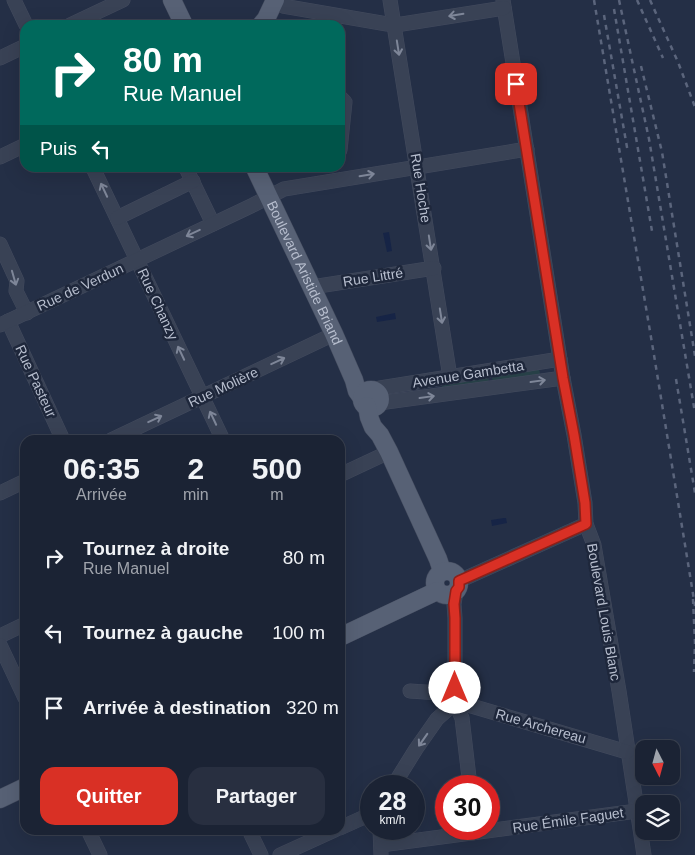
<!DOCTYPE html>
<html lang="fr">
<head>
<meta charset="utf-8">
<style>
	body { margin:0; font-family:Arial,sans-serif; background:#282f40; color:#f1f3f6; height:100vh; display:flex; flex-direction:column; font-size:19px; white-space:nowrap }
	* { box-sizing:border-box; margin:0 }
	p { font-size:16px; color:#a0a4ac }
	.icon { flex:none; width:28px; height:28px; fill:none; stroke:currentColor; stroke-width:2; stroke-linecap:round; stroke-linejoin:round }
	.map { position:relative; flex:1; overflow:hidden }
	.sheet { position:absolute; left:20px; top:435px; width:325px; height:400px; display:flex; flex-direction:column; background:#1b2334; border-radius:15px; box-shadow:0 5px 20px #0002,0 0 0 1px #39404f }
	.sheet>* { flex:none }
	.hud { position:absolute; left:20px; top:20px; width:325px; height:152px; border-radius:15px; box-shadow:0 5px 20px #0002,0 0 0 1px #39404f; background:#00695c; color:#fff; overflow:hidden }
	.needle { width:32px; rotate:174deg }
	.tools { position:absolute; left:635px; top:740px; display:grid; gap:10px }
	.tools a { display:grid; place-items:center; width:45px; height:45px; border-radius:10px; background:#1b2334; box-shadow:0 5px 20px #0002,0 0 0 1px #39404f; font-size:25px }
	.speed { position:absolute; left:360px; top:775px; display:flex; gap:10px; font-size:25px; font-weight:700; text-align:center }
	.speed>* { display:grid; place-content:center; width:65px; height:65px; border-radius:50%; background:#1b2334; box-shadow:0 5px 20px #0002,0 0 0 1px #39404f; line-height:1 }
	.speed small { font-size:12px; font-weight:400 }
	.speed .limit { border:8px solid #d22; background:#fff; color:#111 }
	.pin { position:absolute; display:grid; place-items:center; width:42px; height:42px; color:#fff; margin:-21px; border-radius:10px; box-shadow:0 2px 8px #0006 }
	.me { position:absolute; width:55px; margin:-28px; rotate:0deg; stroke-linejoin:round; filter:drop-shadow(0 0 4px #0008) }
	.turn { display:flex; align-items:center; gap:18px; height:105px; padding:0 20px; font-size:22px }
	.turn .icon { width:65px; height:65px; stroke-width:2.5 }
	.turn b { display:block; font-size:35px; line-height:42px }
	.then { display:flex; align-items:center; height:48px; padding:0 20px; background:#0003; gap:10px; font-size:19px }
	.eta { display:flex; justify-content:space-evenly; align-items:center; height:85px; text-align:center }
	.eta b { font-size:30px; font-weight:700; line-height:35px }
	.cta { display:flex; gap:10px; margin-top:auto; padding:10px 20px }
	.cta a { flex:1; height:58px; border-radius:15px; background:#d93025; color:#fff; font-size:20px; font-weight:700; line-height:58px; text-align:center }
	.cta a+a { background:#282f40; color:#f1f3f6 }
	ul { padding:0; list-style:none }
	li { display:flex; align-items:center; gap:15px; height:75px; padding:0 20px }
	li div { flex:1 }
	li b { display:block; font-size:19px }
	li em { font-style:normal }
	.map>svg:first-child { display:block }
	.green { fill:#274047 }
	.water { fill:#162446 }
	.lines { fill:none; stroke-linecap:round; stroke-linejoin:round }
	.minor-casing { stroke:#434b5e; stroke-width:15 }
	.major-casing { stroke:#434b5e; stroke-width:19 }
	.minor { stroke:#394255; stroke-width:14 }
	.major { stroke:#576175; stroke-width:18 }
	.rail { stroke:#5b657c; stroke-width:2.5; stroke-dasharray:5 5; stroke-linecap:butt }
	.oneway { stroke:#7e8698 }
	.route-casing { stroke:#8d1f18; stroke-width:12 }
	.route { stroke:#d93025; stroke-width:9 }
	.labels { text-anchor:middle; stroke-width:5; stroke-linejoin:round; paint-order:stroke }
	.street-label { font-size:14px; fill:#b7bece; stroke:#1e273b }
</style>
</head>
<body>
<div class="map">
<svg width="695" height="855" viewBox="0 0 695 855">
	<rect width="100%" height="100%" fill="#242f46"/>
	<g class="green">
		<path d="M539,368L540,374L537,376L493,382L491,374Z"/>
		<path d="M488,374L489,383L443,391L441,382Z"/>
	</g>
	<g class="water">
		<path d="M389,232L392,251L387,252L383,233Z"/>
		<path d="M395,313L396,319L377,322L376,317Z"/>
		<path d="M504,518H506L507,523L492,526L491,520Z"/>
	</g>
	<g class="lines">
		<g class="minor-casing">
			<g id="minor">
				<path d="M14,0L26,25"/>
				<path d="M390,0L450,377"/>
				<path d="M503,0L563,378L574,435L585,503L586,524L594,545L595,551L619,691L644,855"/>
				<path d="M274,3L283,6L387,24H402L504,8"/>
				<path d="M70,25L123,0"/>
				<path d="M0,58L25,46"/>
				<path d="M340,97L345,102L340,150"/>
				<path d="M0,157L25,145"/>
				<path d="M93,168L223,440"/>
				<path d="M186,168L213,224"/>
				<path d="M117,218L193,181"/>
				<path d="M0,244L17,281L16,291L27,313"/>
				<path d="M312,287L434,268"/>
				<path d="M8,321L63,440"/>
				<path d="M0,325L253,205L284,189L527,149"/>
				<path d="M376,391L380,388L560,359"/>
				<path d="M379,403L563,378"/>
				<path d="M111,440L334,334"/>
				<path d="M340,475L389,452"/>
				<path d="M0,493L25,481"/>
				<path d="M459,581L586,524"/>
				<path d="M456,591L454,604L455,618V703L462,718L470,786"/>
				<path d="M0,636L25,624"/>
				<path d="M0,645L25,698"/>
				<path d="M410,691L455,694"/>
				<path d="M455,703L468,705L627,752"/>
				<path d="M393,786L416,749L437,719L455,703"/>
				<path d="M340,828L371,814"/>
				<path d="M380,829L381,855"/>
				<path d="M88,830L100,855"/>
				<path d="M249,830L261,855"/>
				<path d="M381,845L637,811"/>
				<path d="M280,855L335,830"/>
			</g>
		</g>
		<g class="major-casing">
			<g id="major">
				<path d="M172,0L184,25"/>
				<path d="M261,25L266,19L275,0"/>
				<path id="s1" d="M255,168L334,334L354,380L357,391L362,398"/>
				<circle cx="371" cy="399" r="9"/>
				<path d="M367,406L369,417L373,427L380,435L389,452L438,559L442,571"/>
				<circle cx="447" cy="583" r="12"/>
				<path d="M340,637L437,591"/>
				<path d="M0,799L25,787"/>
			</g>
		</g>
		<use href="#minor" class="minor"/>
		<use href="#major" class="major"/>
		<g class="rail">
			<path d="M594,0L654,355L695,606"/>
			<path d="M619,0L649,139L695,413"/>
			<path d="M637,0L663,58"/>
			<path d="M650,0L678,62L695,107"/>
			<path d="M614,9L652,231"/>
			<path d="M604,15L628,153"/>
			<path d="M641,66L662,152L695,356"/>
			<path d="M676,379L695,493"/>
			<path d="M693,599L695,643L694,672"/>
		</g>
	</g>
	<defs><path id="oneway-shaft" d="M-6 0H5M1.5-3L5.5 0L1.5 3" fill="none" stroke-width="1.6" stroke-linecap="round" stroke-linejoin="round" transform="scale(1.25)"/></defs>
	<g class="oneway">
		<use href="#oneway-shaft" transform="translate(456 15) rotate(171)"/>
		<use href="#oneway-shaft" transform="translate(398 48) rotate(81)"/>
		<use href="#oneway-shaft" transform="translate(367 175) rotate(-9)"/>
		<use href="#oneway-shaft" transform="translate(104 190) rotate(-115)"/>
		<use href="#oneway-shaft" transform="translate(193 233) rotate(155)"/>
		<use href="#oneway-shaft" transform="translate(430 243) rotate(81)"/>
		<use href="#oneway-shaft" transform="translate(14 278) rotate(74)"/>
		<use href="#oneway-shaft" transform="translate(441 316) rotate(81)"/>
		<use href="#oneway-shaft" transform="translate(181 353) rotate(-115)"/>
		<use href="#oneway-shaft" transform="translate(278 361) rotate(-25)"/>
		<use href="#oneway-shaft" transform="translate(538 381) rotate(-8)"/>
		<use href="#oneway-shaft" transform="translate(427 397) rotate(-8)"/>
		<use href="#oneway-shaft" transform="translate(213 418) rotate(-115)"/>
		<use href="#oneway-shaft" transform="translate(155 419) rotate(-25)"/>
		<use href="#oneway-shaft" transform="translate(423 740) rotate(125)"/>
	</g>
	<g class="lines">
		<g class="route-casing">
			<path id="route" d="M455,688V618L454,604L456,591L459,587V581L586,524L585,503L574,435L563,378L516,84"/>
		</g>
		<use href="#route" class="route"/>
	</g>
	<g class="labels">
		<g class="street-label">
			<text transform="translate(421 188) rotate(81)" y="5">Rue Hoche</text>
			<text dy="5" stroke="none"><textPath href="#s1" startOffset="116">Boulevard Aristide Briand</textPath></text>
			<text transform="translate(373 277) rotate(-9)" y="5">Rue Littré</text>
			<text transform="translate(80 287) rotate(-25)" y="5">Rue de Verdun</text>
			<text transform="translate(158 304) rotate(65)" y="5">Rue Chanzy</text>
			<text transform="translate(468 374) rotate(-9)" y="5">Avenue Gambetta</text>
			<text transform="translate(36 381) rotate(65)" y="5">Rue Pasteur</text>
			<text transform="translate(223 387) rotate(-25)" y="5">Rue Molière</text>
			<text transform="translate(604 612) rotate(80)" y="5">Boulevard Louis Blanc</text>
			<text transform="translate(541 726) rotate(16)" y="5">Rue Archereau</text>
			<text transform="translate(568 820) rotate(-8)" y="5">Rue Émile Faguet</text>
		</g>
	</g>
</svg>
<div class="tools">
<a><svg class="needle" viewBox="-14 -14 28 28"><path d="M0-13l5 13h-10z" fill="#e53935"/><path d="M0 13l5-13h-10z" fill="#a0a4ac"/></svg></a>
<a><svg class="icon" aria-label="layers" viewBox="0 0 24 24"><path d="M12 4l9 5-9 5-9-5zM3 14l9 5 9-5"/></svg></a>
</div>
<div class="speed"><div>28<small>km/h</small></div><div class="limit">30</div></div>
<div class="pin" style="left:516px;top:84px;background:#d93025"><svg class="icon" aria-label="arrive" viewBox="0 0 24 24"><path d="M6 21V4h12l-3 4 3 4H6"/></svg></div>
<svg class="me" style="left:455px;top:688px" viewBox="-20 -20 40 40"><circle r="19" fill="#fff"/><path d="M0-13L10 11 0 6-10 11z" fill="#d93025"/></svg>
<div class="hud">
<div class="turn"><svg class="icon" aria-label="right" viewBox="0 0 24 24"><path d="M7 20v-9h11M14 6l5 5-5 5"/></svg><div><b>80 m</b>Rue Manuel</div></div>
<div class="then">Puis<svg class="icon" aria-label="left" viewBox="0 0 24 24"><path d="M17 20v-9H6M10 6l-5 5 5 5"/></svg></div>
</div>
<section class="sheet">
<div class="eta">
<div><b>06:35</b><p>Arrivée</p></div>
<div><b>2</b><p>min</p></div>
<div><b>500</b><p>m</p></div>
</div>
<ul>
<li><svg class="icon" aria-label="right" viewBox="0 0 24 24"><path d="M7 20v-9h11M14 6l5 5-5 5"/></svg><div><b>Tournez à droite</b><p>Rue Manuel</p></div><em>80 m</em></li>
<li><svg class="icon" aria-label="left" viewBox="0 0 24 24"><path d="M17 20v-9H6M10 6l-5 5 5 5"/></svg><div><b>Tournez à gauche</b></div><em>100 m</em></li>
<li><svg class="icon" aria-label="arrive" viewBox="0 0 24 24"><path d="M6 21V4h12l-3 4 3 4H6"/></svg><div><b>Arrivée à destination</b></div><em>320 m</em></li>
</ul>
<div class="cta"><a>Quitter</a><a>Partager</a></div>
</section>
</div>
</body>
</html>
